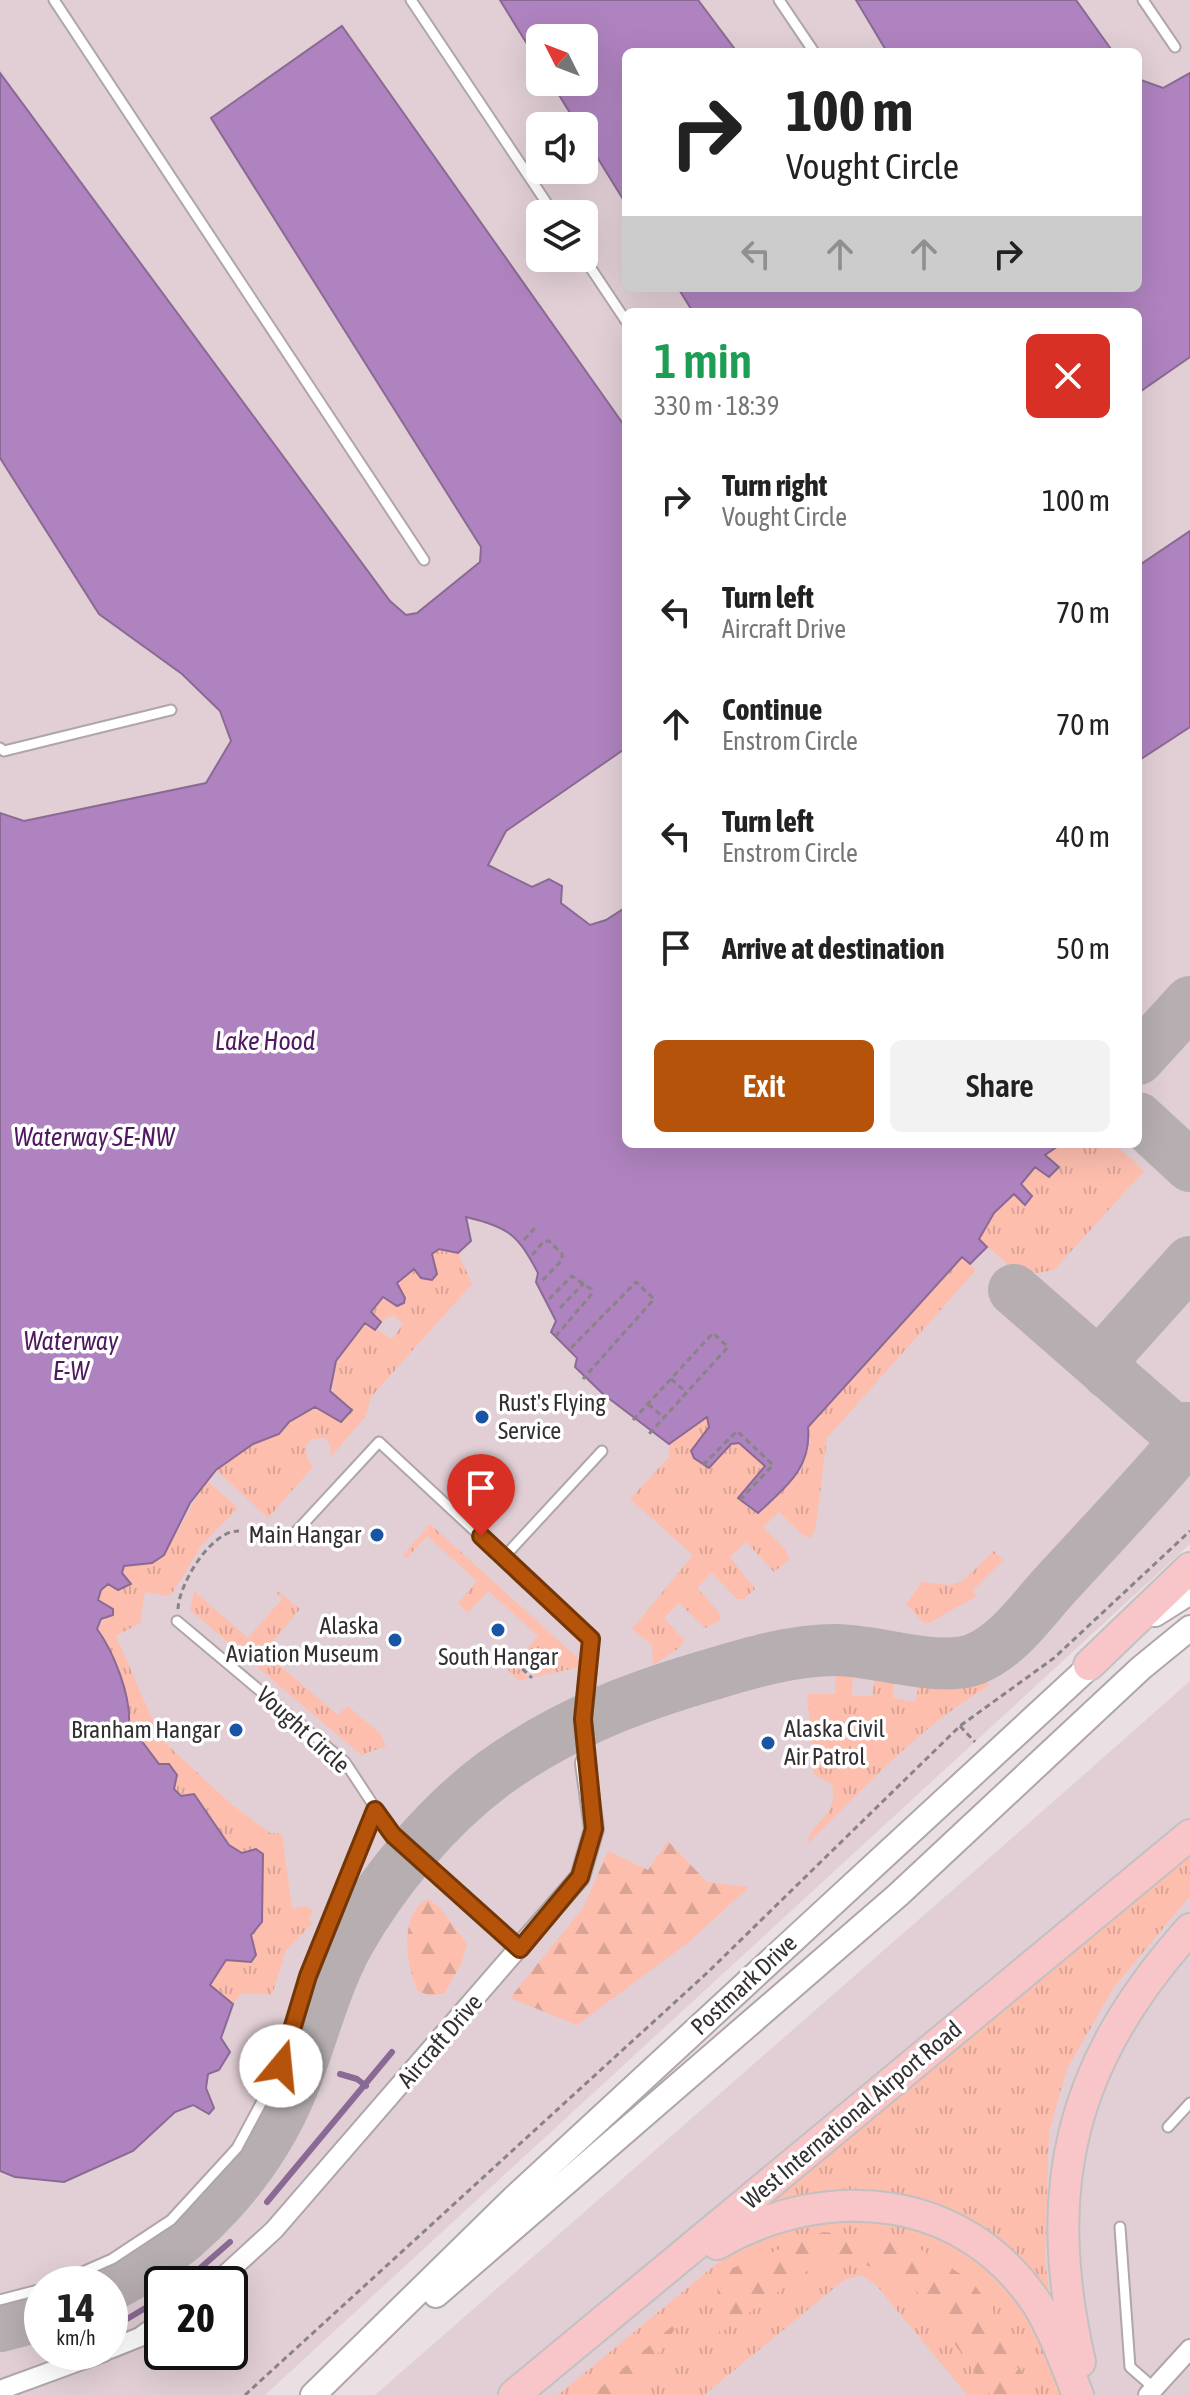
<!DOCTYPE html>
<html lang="en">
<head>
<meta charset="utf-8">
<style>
	body { margin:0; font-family:"Asap Condensed",sans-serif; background:#f2f2f2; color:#222; height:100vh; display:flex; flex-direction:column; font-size:30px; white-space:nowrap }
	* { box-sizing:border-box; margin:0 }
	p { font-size:26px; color:#767676 }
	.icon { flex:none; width:44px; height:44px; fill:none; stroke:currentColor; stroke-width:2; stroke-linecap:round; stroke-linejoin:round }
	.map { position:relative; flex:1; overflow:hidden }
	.details { position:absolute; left:622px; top:308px; width:520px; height:840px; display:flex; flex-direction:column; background:#fff; border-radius:12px; box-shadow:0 8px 32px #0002 }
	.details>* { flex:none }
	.banner { position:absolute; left:622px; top:48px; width:520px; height:244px; border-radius:12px; box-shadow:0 8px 32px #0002; background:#fff; color:#222; overflow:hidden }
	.needle { width:52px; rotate:312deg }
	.tools { position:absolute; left:526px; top:24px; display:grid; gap:16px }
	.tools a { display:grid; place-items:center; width:72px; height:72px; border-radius:12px; background:#fff; box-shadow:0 8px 32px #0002; font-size:40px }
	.speed { position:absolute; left:24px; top:2266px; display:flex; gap:16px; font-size:40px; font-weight:700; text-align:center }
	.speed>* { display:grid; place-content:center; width:104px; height:104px; border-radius:50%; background:#fff; box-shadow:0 8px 32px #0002; line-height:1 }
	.speed small { font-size:20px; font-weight:400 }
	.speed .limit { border:4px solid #111; border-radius:12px; background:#fff; color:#111 }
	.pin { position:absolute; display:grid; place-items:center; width:68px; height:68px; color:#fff; margin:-82px -34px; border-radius:50% 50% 50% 0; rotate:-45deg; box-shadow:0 0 8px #0007 }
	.pin .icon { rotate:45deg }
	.me { position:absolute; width:88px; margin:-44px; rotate:17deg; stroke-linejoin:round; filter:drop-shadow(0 0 6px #0008) }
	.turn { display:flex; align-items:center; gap:28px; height:168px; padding:0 32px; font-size:36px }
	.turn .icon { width:104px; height:104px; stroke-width:2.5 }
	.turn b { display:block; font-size:56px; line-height:68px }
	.lanes { display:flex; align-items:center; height:76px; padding:0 32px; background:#0003; justify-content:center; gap:40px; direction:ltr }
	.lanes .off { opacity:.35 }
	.round { display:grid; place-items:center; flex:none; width:84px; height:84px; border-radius:12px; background:#f2f2f2 }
	.headline { display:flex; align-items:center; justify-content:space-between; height:136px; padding:0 32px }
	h1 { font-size:48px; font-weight:600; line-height:60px; color:#1e9e55 }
	.cta { display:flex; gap:16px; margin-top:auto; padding:16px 32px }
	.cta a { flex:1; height:92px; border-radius:12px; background:#b45309; color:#fff; font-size:32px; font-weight:600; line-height:92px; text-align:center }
	.cta a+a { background:#f2f2f2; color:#222 }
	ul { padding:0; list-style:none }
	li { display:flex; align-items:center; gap:24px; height:112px; padding:0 32px }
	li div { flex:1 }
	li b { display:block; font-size:30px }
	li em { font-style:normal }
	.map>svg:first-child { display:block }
	.built { fill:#e1cfd5; fill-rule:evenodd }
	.grass { fill:url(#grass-tufts) }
	.forest { fill:url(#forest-firs) }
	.water { fill:#af83bf; stroke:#8a6a94; stroke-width:2 }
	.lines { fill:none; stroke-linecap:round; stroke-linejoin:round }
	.stream { stroke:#8a6a94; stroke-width:6 }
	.taxiway { stroke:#b6aeb0; stroke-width:52 }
	.service-casing { stroke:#afa6a9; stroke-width:13 }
	.minor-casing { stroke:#afa6a9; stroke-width:22 }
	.tertiary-casing { stroke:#afa6a9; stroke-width:28 }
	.primary-casing { stroke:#c2c1c1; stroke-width:34 }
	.path { stroke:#8a8385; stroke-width:3; stroke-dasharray:6 4; stroke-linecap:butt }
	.service { stroke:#fff; stroke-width:9 }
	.minor { stroke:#fff; stroke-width:18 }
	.tertiary { stroke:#fff; stroke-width:24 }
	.primary { stroke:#f8c5c8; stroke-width:30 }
	.route-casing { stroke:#753606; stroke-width:20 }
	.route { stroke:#b45309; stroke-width:14 }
	.poi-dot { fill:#1954a5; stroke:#fff; stroke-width:3 }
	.labels { text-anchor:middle; stroke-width:7; stroke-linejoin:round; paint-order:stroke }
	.poi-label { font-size:24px; fill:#343031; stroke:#fff; text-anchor:end }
	.street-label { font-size:24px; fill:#343031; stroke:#fff }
	.water-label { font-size:26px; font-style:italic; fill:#501861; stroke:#fff }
</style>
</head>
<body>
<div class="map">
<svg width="1190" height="2395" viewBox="0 0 1190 2395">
	<defs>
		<pattern id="grass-tufts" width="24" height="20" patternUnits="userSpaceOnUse" patternTransform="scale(2)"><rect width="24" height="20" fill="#fdbeae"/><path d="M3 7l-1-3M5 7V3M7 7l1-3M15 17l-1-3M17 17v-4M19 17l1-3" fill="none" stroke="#d9a496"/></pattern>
		<pattern id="forest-firs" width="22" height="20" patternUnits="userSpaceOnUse" patternTransform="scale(2)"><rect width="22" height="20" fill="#fdbeae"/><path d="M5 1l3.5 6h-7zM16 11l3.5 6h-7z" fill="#d9a496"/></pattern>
	</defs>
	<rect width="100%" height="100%" fill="#eae0e3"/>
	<g class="built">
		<path d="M0,0H1190V1544L265,2395H0ZM540,38H584V82H540ZM626,52H1138V288H626ZM540,126H584V170H540ZM540,214H584V258H540ZM626,312H1138V1144H626ZM42,2284H110V2352H42ZM162,2284H230V2352H162Z"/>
		<path d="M1190,1681V2395H375L987,1860Z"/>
	</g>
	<g class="grass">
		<path d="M1061,1144H1115L1144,1171L1054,1270L1021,1276L979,1239L994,1213L1014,1194L1025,1205L1032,1197L1021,1184L1036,1166L1058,1167L1045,1155Z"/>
		<path d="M439,1249L458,1253L472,1284L371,1397L366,1416L331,1457L330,1444L324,1438L312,1439L306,1445L307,1458L313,1467L268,1518L216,1470L253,1444L279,1434L289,1422L315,1407L341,1422C323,1371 335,1363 365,1322L392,1339L403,1324L393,1315L381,1322L370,1313L383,1296L397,1306L405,1297L396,1283L414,1269L437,1274L432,1255Z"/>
		<path d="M962,1257L976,1270L827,1438L816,1526L811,1538L803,1535L779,1512L763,1527L786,1550L789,1560L774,1572L746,1542L730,1557L755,1589L744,1599H737L712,1573L697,1588L719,1612L721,1620L705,1628L679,1603L664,1618L685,1640L678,1649L653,1665L652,1645L632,1629L693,1555L630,1499L669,1457V1444L707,1417L709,1427L691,1451L706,1467L731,1444L739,1443L766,1466L800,1473L810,1444L808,1427Z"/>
		<path d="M207,1481L238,1508L202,1545L173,1592L168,1596L145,1592L140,1623L116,1636L161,1739L231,1804L270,1833L282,1834L292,1909L305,1906L313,1910L309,1920L313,1923L286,1950L272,1995L242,1993L233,2004L209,1986L226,1960L251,1962L242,1853L229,1845L194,1794L181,1796L173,1789L169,1764H159L129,1724C132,1696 114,1651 97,1629L113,1609L98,1600C102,1584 119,1581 124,1566C134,1562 146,1565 155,1561C169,1554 194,1498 207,1481Z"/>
		<path d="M430,1524L579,1659V1667L536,1677L521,1664L518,1668L529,1678L519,1681L508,1670L538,1636L488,1591L468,1613L458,1603L477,1581L427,1536L407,1558L403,1555Z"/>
		<path d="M994,1551L1003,1560L972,1591L977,1596L929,1623H924L906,1604L922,1582L949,1585L963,1581Z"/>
		<path d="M194,1591L248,1638L282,1599L276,1593L279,1592L300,1609L264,1652L338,1715L347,1706L351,1709L380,1733L386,1746L361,1755L190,1610Z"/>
		<path d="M840,1666L853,1671L852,1696H873L874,1681L880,1670L894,1672L893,1698L915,1702L918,1688L926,1679L956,1687L987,1681L990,1685C920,1726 864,1788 807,1844C811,1819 839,1819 832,1785L814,1774L807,1694H835V1674Z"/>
		<path d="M1190,1850V1896L1114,1987L1067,2069L1049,2132L1045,2259L1049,2289L1042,2291L851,2192L819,2194L762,2208Z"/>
		<path d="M855,2218L927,2229L987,2266L1036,2325L1062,2395H1031L1020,2368H1003L972,2281L823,2232L719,2333L830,2254L908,2279L991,2395H967L876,2285L861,2275L844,2280L704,2395H628L682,2318L592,2395H558L726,2256L795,2223Z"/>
	</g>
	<g class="forest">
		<path d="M668,1841L707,1882L749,1887L689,1942L577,2025L510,1998L583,1908L608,1851L648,1870Z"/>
		<path d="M428,1899L441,1909L467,1944L462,1962L445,1993L431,1996L418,1991C406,1967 398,1913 428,1899Z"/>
		<path d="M823,2232L902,2238L972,2281L1015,2342L1003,2367L1020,2368L1031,2395H991L908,2279L831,2254L719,2334L717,2274Z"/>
		<path d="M685,2315L628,2395H592Z"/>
	</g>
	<g class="water">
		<path d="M500,0H698L737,52H626V204L584,136V126H578L551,82H584V38H540V65Z"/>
		<path d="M856,0H1076L1113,52H887Z"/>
		<path d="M342,26L626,428V748L506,831L488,865L532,887L549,879L562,886L561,903L590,925L606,920L626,907V1144H1061L1045,1155L1059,1167L1049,1177L1035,1167L1021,1184L1032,1196L1025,1205L1014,1194L994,1213L979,1239L987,1247L970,1264L962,1257L808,1427C812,1468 786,1487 758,1513L738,1498L765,1466L739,1443L731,1444L709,1468L694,1458L691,1451L709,1427L707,1417L669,1444L603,1394L575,1367L577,1358L551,1332L556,1321L536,1282L538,1273C518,1235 509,1227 466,1217L471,1241L458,1253L439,1249L432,1254L437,1274L432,1280L421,1278L414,1269L397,1283L405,1298L404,1303L397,1306L383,1297L371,1312L381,1322L375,1330L365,1323L336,1361L330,1391L352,1410L341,1422L315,1407L289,1422L279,1434L253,1444L216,1470L190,1503L164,1555L152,1563L124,1566L122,1573L131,1584L118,1590L108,1584L101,1590L98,1600L113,1609V1615L101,1619L97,1629C114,1652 131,1696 129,1724L159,1764H169L177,1775L174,1789L181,1796L194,1794L229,1845L242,1853L256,1849L263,1854L262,1922L251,1935L256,1955L251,1962L226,1960L210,1985L233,2004L221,2038L230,2052L219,2070L208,2074L206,2088L214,2108L209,2114L193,2105L175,2112L133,2151L64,2182L15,2177L0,2171V813L24,821L206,783L231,741L220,711L182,674L99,614L0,458V73L390,601L406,615L417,613L480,562L481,547L211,118Z"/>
		<path d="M1190,73V357L1138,393V312H693L678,288H1138V79L1163,88Z"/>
		<path d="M1190,531V727L1138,761V566Z"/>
	</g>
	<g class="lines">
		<g class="stream">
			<path d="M340,2074L357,2079L366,2086"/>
			<path d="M267,2202L392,2052"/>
			<path d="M182,2284L230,2242"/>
			<path d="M127,2319L162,2298"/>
		</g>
		<g class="taxiway">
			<path d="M1138,1059L1190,1002"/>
			<path d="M1138,1118L1190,1166"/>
			<path d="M1014,1290L1166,1423L1174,1428H1190"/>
			<path d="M1108,1373L1112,1349L1190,1262"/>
			<path d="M110,2286C190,2245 258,2171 292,2088C312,2040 323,1989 348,1943C383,1881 435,1818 492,1775C560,1725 633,1697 713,1674C753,1662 794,1650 836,1650C877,1650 939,1673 975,1659C1008,1646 1033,1609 1056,1584C1101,1535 1147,1487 1190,1436"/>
			<path d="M0,2326L42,2315"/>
		</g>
		<g class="service-casing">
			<g id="service">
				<path d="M54,0L424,560"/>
				<path d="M411,0L554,214"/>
				<path d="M779,0L814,52"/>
				<path d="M1143,0L1175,47"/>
				<path d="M584,258L626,321"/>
				<path d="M0,748L4,751L171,710"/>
				<path d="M293,1535L379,1442L591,1639L583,1719L585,1763"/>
				<path d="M504,1557L602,1451"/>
				<path d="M177,1621L345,1762L393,1835L520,1949"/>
				<path d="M1168,2127L1190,2103"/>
				<path d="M1120,2227L1130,2367L1154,2388"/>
				<path d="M55,2284L112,2259L171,2220L237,2148L281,2066L308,1976L375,1810"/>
				<path d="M0,2300L42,2289"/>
			</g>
		</g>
		<g class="minor-casing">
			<g id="minor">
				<path d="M215,2284L274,2230L580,1877L594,1829L585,1763"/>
				<path d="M110,2349L140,2337L162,2321"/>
				<path d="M0,2390L104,2352"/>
				<path d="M1148,2395L1190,2349"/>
			</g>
		</g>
		<g class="tertiary-casing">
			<g id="tertiary">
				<path d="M1155,1614L1190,1592"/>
				<path d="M436,2295L898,1895L1141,1668L1190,1628"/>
				<path d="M313,2395L514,2198L1103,1654"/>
			</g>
		</g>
		<g class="primary-casing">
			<g id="primary">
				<path d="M1089,1665L1190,1568"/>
				<path d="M717,2244C826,2181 964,2192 1038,2305C1055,2333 1066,2365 1078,2395"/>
				<path d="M1080,2362C1040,2187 1070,2063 1190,1929"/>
				<path d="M514,2395L1190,1835"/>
			</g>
		</g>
		<g class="path">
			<path d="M524,1240L535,1228L532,1226"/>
			<path d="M532,1255L544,1241H549L562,1254V1260L540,1283"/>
			<path d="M549,1299L572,1276L591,1289V1295L555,1337"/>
			<path d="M560,1308L584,1283"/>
			<path d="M571,1348L636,1282L654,1299L583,1379"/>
			<path d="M671,1379L686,1392"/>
			<path d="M648,1404L663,1417"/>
			<path d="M633,1420L713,1333L728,1347L649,1434"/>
			<path d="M703,1465L737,1431L773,1465L739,1501"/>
			<path d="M178,1609C179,1584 211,1530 239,1531"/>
			<path d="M515,1662L532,1678"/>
			<path d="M960,1726L975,1742"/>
			<path d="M245,2395L708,1972L960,1726L1054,1658L1190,1531"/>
		</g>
		<use href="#service" class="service"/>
		<use href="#minor" class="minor"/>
		<use href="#tertiary" class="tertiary"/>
		<use href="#primary" class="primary"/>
	</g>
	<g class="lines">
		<g class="route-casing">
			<path id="route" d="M281,2066L308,1976L375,1810L393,1835L520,1949L580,1877L594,1829L583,1719L591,1639L481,1536"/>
		</g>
		<use href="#route" class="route"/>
	</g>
	<g class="poi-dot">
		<circle cx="482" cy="1417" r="8"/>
		<circle cx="377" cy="1535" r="8"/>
		<circle cx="498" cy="1630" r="8"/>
		<circle cx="395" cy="1640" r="8"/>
		<circle cx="236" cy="1730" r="8"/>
		<circle cx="768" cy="1743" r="8"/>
	</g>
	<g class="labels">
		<g class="poi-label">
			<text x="498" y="1411" text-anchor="start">Rust's Flying<tspan x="498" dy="28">Service</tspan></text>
			<text x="361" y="1543">Main Hangar</text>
			<text x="379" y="1634">Alaska<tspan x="379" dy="28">Aviation Museum</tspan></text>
			<text x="498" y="1665" text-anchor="middle">South Hangar</text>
			<text x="784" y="1737" text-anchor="start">Alaska Civil<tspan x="784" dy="28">Air Patrol</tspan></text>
			<text x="220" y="1738">Branham Hangar</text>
		</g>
		<g class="street-label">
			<text transform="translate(303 1730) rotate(42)" y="8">Vought Circle</text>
			<text transform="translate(744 1985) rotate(-43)" y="8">Postmark Drive</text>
			<text transform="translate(440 2041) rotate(-49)" y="8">Aircraft Drive</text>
			<text transform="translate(852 2115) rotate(-40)" y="8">West International Airport Road</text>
		</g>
		<g class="water-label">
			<text x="265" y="1050">Lake Hood</text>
			<text x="94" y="1146">Waterway SE-NW</text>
			<text x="71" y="1350">Waterway<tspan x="71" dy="30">E-W</tspan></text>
		</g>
	</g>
</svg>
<div class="tools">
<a><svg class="needle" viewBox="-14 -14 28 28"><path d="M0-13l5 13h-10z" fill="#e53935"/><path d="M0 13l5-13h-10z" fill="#767676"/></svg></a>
<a><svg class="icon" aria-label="sound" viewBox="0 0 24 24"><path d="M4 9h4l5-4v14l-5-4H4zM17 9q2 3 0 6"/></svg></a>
<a><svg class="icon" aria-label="layers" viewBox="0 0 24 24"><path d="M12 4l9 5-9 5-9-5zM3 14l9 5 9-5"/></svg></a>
</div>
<div class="speed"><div>14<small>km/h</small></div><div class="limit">20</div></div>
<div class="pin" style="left:481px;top:1536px;background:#d93025"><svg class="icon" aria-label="arrive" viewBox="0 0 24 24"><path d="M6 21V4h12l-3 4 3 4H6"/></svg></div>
<svg class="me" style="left:281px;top:2066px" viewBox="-20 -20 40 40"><circle r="19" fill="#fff"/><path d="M0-13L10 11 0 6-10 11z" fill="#b45309"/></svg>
<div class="banner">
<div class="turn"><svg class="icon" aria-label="right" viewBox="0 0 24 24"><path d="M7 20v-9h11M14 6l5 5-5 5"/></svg><div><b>100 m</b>Vought Circle</div></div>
<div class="lanes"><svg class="icon off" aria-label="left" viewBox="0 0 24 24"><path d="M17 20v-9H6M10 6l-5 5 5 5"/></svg><svg class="icon off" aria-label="ahead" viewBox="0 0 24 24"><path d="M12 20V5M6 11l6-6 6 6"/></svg><svg class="icon off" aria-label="ahead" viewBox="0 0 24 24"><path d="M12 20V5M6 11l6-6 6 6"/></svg><svg class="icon" aria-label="right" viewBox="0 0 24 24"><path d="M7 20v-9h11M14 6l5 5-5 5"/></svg></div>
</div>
<section class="details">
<div class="headline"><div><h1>1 min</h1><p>330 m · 18:39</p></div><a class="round" style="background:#d93025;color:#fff"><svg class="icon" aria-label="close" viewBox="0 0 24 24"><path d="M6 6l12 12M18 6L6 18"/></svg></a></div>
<ul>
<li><svg class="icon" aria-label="right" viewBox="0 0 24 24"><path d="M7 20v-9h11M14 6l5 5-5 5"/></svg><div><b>Turn right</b><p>Vought Circle</p></div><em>100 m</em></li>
<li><svg class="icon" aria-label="left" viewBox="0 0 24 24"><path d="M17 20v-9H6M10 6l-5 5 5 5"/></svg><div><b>Turn left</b><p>Aircraft Drive</p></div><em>70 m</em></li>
<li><svg class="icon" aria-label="ahead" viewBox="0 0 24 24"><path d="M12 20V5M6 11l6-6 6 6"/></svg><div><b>Continue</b><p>Enstrom Circle</p></div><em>70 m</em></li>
<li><svg class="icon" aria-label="left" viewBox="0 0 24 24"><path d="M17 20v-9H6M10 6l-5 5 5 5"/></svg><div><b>Turn left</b><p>Enstrom Circle</p></div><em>40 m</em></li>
<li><svg class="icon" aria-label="arrive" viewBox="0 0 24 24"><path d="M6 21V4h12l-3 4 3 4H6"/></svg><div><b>Arrive at destination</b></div><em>50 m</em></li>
</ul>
<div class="cta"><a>Exit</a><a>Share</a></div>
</section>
</div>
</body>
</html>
